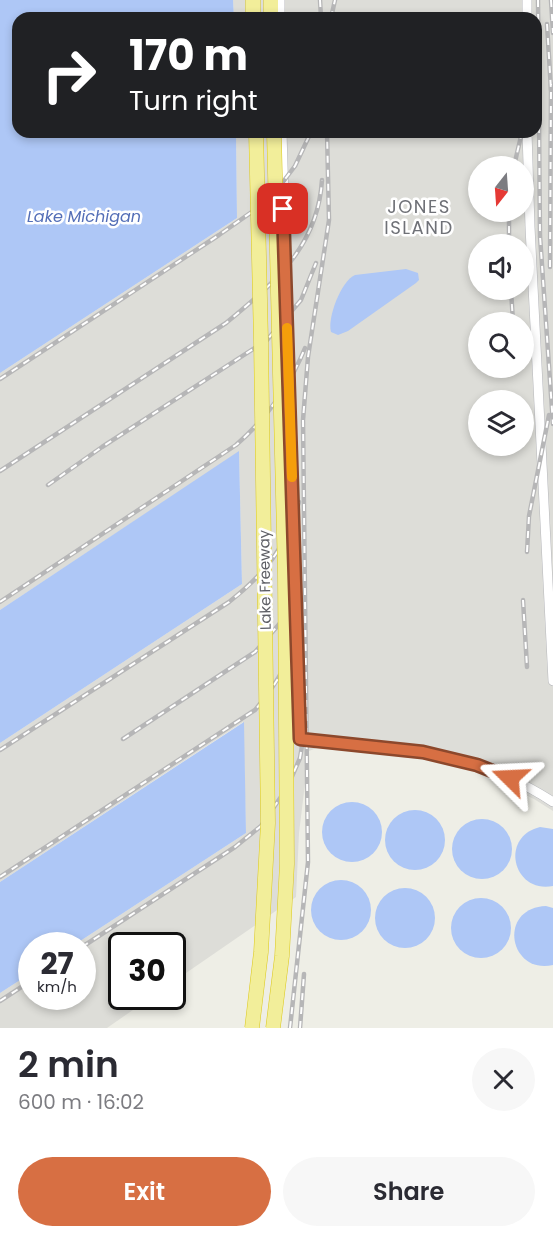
<!DOCTYPE html>
<html lang="en">
<head>
<meta charset="utf-8">
<style>
	body { margin:0; font-family:Poppins,sans-serif; background:#f7f7f7; color:#2b2b33; height:100vh; display:flex; flex-direction:column; font-size:22px; white-space:nowrap }
	* { box-sizing:border-box; margin:0 }
	p { font-size:20px; color:#7c7c81 }
	.icon { flex:none; width:33px; height:33px; fill:none; stroke:currentColor; stroke-width:2; stroke-linecap:round; stroke-linejoin:round }
	.map { position:relative; height:1028px; overflow:hidden }
	.drawer { display:flex; flex-direction:column; background:#fff; flex:1 }
	.drawer>* { flex:none }
	.banner { position:absolute; left:12px; top:12px; width:530px; height:126px; border-radius:18px; box-shadow:0 3px 9px #0003; background:#202124; color:#fff; overflow:hidden }
	.needle { width:39px; rotate:197deg }
	.tools { position:absolute; left:468px; top:156px; display:grid; gap:12px }
	.tools a { display:grid; place-items:center; width:66px; height:66px; border-radius:50%; background:#fff; box-shadow:0 3px 9px #0003; font-size:30px }
	.speed { position:absolute; left:18px; top:932px; display:flex; gap:12px; font-size:30px; font-weight:700; text-align:center }
	.speed>* { display:grid; place-content:center; width:78px; height:78px; border-radius:50%; background:#fff; box-shadow:0 3px 9px #0003; line-height:1 }
	.speed small { font-size:15px; font-weight:400 }
	.speed .limit { border:3px solid #111; border-radius:9px; background:#fff; color:#111 }
	.pin { position:absolute; display:grid; place-items:center; width:51px; height:51px; color:#fff; margin:-26px; border-radius:12px; box-shadow:0 3px 9px #0006 }
	.me { position:absolute; width:66px; margin:-33px; rotate:291deg; stroke-linejoin:round; filter:drop-shadow(0 0 4px #0008) }
	.turn { display:flex; align-items:center; gap:21px; height:126px; padding:0 18px; font-size:27px }
	.turn .icon { width:78px; height:78px; stroke-width:2.5 }
	.turn b { display:block; font-size:42px; line-height:51px }
	.round { display:grid; place-items:center; flex:none; width:63px; height:63px; border-radius:32px; background:#f7f7f7 }
	.summary { display:flex; align-items:center; justify-content:space-between; height:102px; padding:0 18px }
	h1 { font-size:36px; font-weight:600; line-height:45px }
	.action { display:flex; gap:12px; margin-top:auto; padding:12px 18px }
	.action a { flex:1; height:69px; border-radius:36px; background:#d76f43; color:#fff; font-size:24px; font-weight:600; line-height:69px; text-align:center }
	.action a+a { background:#f7f7f7; color:#2b2b33 }
	.map>svg:first-child { display:block }
	.industrial { fill:#ddddd8; fill-rule:evenodd }
	.water { fill:#aec7f6 }
	.lines { fill:none; stroke-linecap:round; stroke-linejoin:round }
	.minor-casing { stroke:#b6b7bb; stroke-width:10 }
	.highway-casing { stroke:#dcc919; stroke-width:15 }
	.minor { stroke:#fff; stroke-width:9 }
	.highway { stroke:#f2ee9a; stroke-width:14 }
	.rail-casing { stroke:#b6b6b7; stroke-width:4.5 }
	.rail { stroke:#fff; stroke-width:2; stroke-dasharray:7; stroke-linecap:butt }
	.highway-bridge-casing { stroke:#dcc919; stroke-width:15; stroke-linecap:butt }
	.highway-bridge { stroke:#f2ee9a; stroke-width:14 }
	.route-casing { stroke:#8c482c; stroke-width:15 }
	.route { stroke:#d76f43; stroke-width:10 }
	.slow { stroke:#f59e0b; stroke-width:10 }
	.labels { text-anchor:middle; stroke-width:5; stroke-linejoin:round; paint-order:stroke }
	.street-label { font-size:15px; fill:#5e5f65; stroke:#fff }
	.water-label { font-size:16px; font-style:italic; fill:#536eb7; stroke:#fff }
	.quarter-label { font-size:18px; letter-spacing:1.5px; fill:#6f7177; stroke:#fff }
</style>
</head>
<body>
<div class="map">
<svg width="553" height="1028" viewBox="0 0 553 1028">
	<rect width="100%" height="100%" fill="#eeeee6"/>
	<path class="industrial" d="M233,0H553V811L534,799L471,769L445,762L319,747L309,751L299,833L296,897L173,982L172,945H122V996H153L107,1028H0V993L31,973L32,996H82V945H74L246,833L243,722L0,882V743L242,584L239,452L0,610V373L237,218L236,132H536V18H234ZM478,166H524V212H478ZM478,244H524V290H478ZM478,322H524V368H478ZM478,400H524V446H478Z"/>
	<g class="water">
		<path d="M0,0H233L234,18H18V132H236L237,218L0,373Z"/>
		<path d="M406,269L418,273L419,280L416,283L348,331L338,335L331,332C327,318 341,281 355,275Z"/>
		<path d="M239,451L242,584L0,743V610Z"/>
		<path d="M244,722L246,833L74,945H32L31,973L0,993V882Z"/>
		<circle cx="352" cy="832" r="30"/>
		<circle cx="415" cy="840" r="30"/>
		<circle cx="482" cy="849" r="30"/>
		<path d="M540,827L553,829V886C513,894 499,837 540,827Z"/>
		<circle cx="341" cy="910" r="30"/>
		<circle cx="405" cy="918" r="30"/>
		<circle cx="481" cy="928" r="30"/>
		<path d="M546,906L553,908V965C509,975 497,908 546,906Z"/>
	</g>
	<g class="lines">
		<g class="minor-casing">
			<g id="minor">
				<path d="M280,0V18"/>
				<path d="M527,0V18"/>
				<path d="M282,132L300,739C321,740 343,743 364,746C434,754 493,762 553,802"/>
				<path d="M527,132L530,227L553,681"/>
			</g>
		</g>
		<g class="highway-casing">
			<g id="highway">
				<path d="M253,0V18"/>
				<path d="M271,0V18"/>
			</g>
		</g>
		<use href="#minor" class="minor"/>
		<use href="#highway" class="highway"/>
		<g class="rail-casing">
			<g id="rail">
				<path d="M320,0L321,18"/>
				<path d="M538,0L540,236L553,424"/>
				<path d="M551,0L553,33"/>
				<path d="M331,18L335,0"/>
				<path d="M547,24L551,90"/>
				<path d="M514,166L522,132"/>
				<path d="M509,212V244"/>
				<path d="M550,267L551,84"/>
				<path d="M511,290L513,322"/>
				<path d="M0,379L219,235L270,199L295,166L311,132"/>
				<path d="M0,471L226,323C274,283 318,247 322,180"/>
				<path d="M48,485L102,447L267,340L301,300L316,263"/>
				<path d="M527,552L529,516L549,415"/>
				<path d="M523,600L527,667"/>
				<path d="M0,602L236,445C266,419 290,385 305,348"/>
				<path d="M123,739L255,652L281,622L292,599L300,573"/>
				<path d="M0,750L229,602C266,573 286,547 299,502"/>
				<path d="M0,877L255,710C277,684 293,657 301,624"/>
				<path d="M82,947L235,847L261,826L287,788L300,758L302,746"/>
				<path d="M0,1001L32,980"/>
				<path d="M290,1028L308,862L303,420L308,357L329,220L327,132"/>
				<path d="M300,1028L304,974"/>
			</g>
		</g>
		<use href="#rail" class="rail"/>
		<g class="highway-bridge-casing">
			<g id="highway-bridge">
				<path d="M252,1028L261,952L268,823L261,341L256,132"/>
				<path d="M273,1028L282,956L287,864L285,574L274,132"/>
			</g>
		</g>
		<use href="#highway-bridge" class="highway-bridge"/>
	</g>
	<g class="lines">
		<g class="route-casing">
			<path id="route" d="M283,209L300,739L423,752L477,765L510,778"/>
		</g>
		<use href="#route" class="route"/>
		<path class="slow" d="M287,328L292,477"/>
	</g>
	<g class="labels">
		<g class="street-label">
			<text transform="translate(265 580) rotate(-91)" y="5">Lake Freeway</text>
		</g>
		<g class="water-label">
			<text x="84" y="222">Lake Michigan</text>
		</g>
		<g class="quarter-label">
			<text x="419" y="213">JONES<tspan x="419" dy="21">ISLAND</tspan></text>
		</g>
	</g>
</svg>
<div class="tools">
<a><svg class="needle" viewBox="-14 -14 28 28"><path d="M0-13l5 13h-10z" fill="#e53935"/><path d="M0 13l5-13h-10z" fill="#7c7c81"/></svg></a>
<a><svg class="icon" aria-label="sound" viewBox="0 0 24 24"><path d="M4 9h4l5-4v14l-5-4H4zM17 9q2 3 0 6"/></svg></a>
<a><svg class="icon" aria-label="search" viewBox="0 0 24 24"><circle cx="10" cy="10" r="6"/><path d="M15 15l6 6"/></svg></a>
<a><svg class="icon" aria-label="layers" viewBox="0 0 24 24"><path d="M12 4l9 5-9 5-9-5zM3 14l9 5 9-5"/></svg></a>
</div>
<div class="speed"><div>27<small>km/h</small></div><div class="limit">30</div></div>
<div class="pin" style="left:283px;top:209px;background:#d93025"><svg class="icon" aria-label="arrive" viewBox="0 0 24 24"><path d="M6 21V4h12l-3 4 3 4H6"/></svg></div>
<svg class="me" style="left:510px;top:778px" viewBox="-20 -20 40 40"><path d="M0-17L14 15 0 8-14 15z" fill="#d76f43" stroke="#fff" stroke-width="4"/></svg>
<div class="banner">
<div class="turn"><svg class="icon" aria-label="right" viewBox="0 0 24 24"><path d="M7 20v-9h11M14 6l5 5-5 5"/></svg><div><b>170 m</b>Turn right</div></div>
</div>
</div>
<section class="drawer">
<div class="summary"><div><h1>2 min</h1><p>600 m · 16:02</p></div><a class="round"><svg class="icon" aria-label="close" viewBox="0 0 24 24"><path d="M6 6l12 12M18 6L6 18"/></svg></a></div>
<div class="action"><a>Exit</a><a>Share</a></div>
</section>
</body>
</html>
